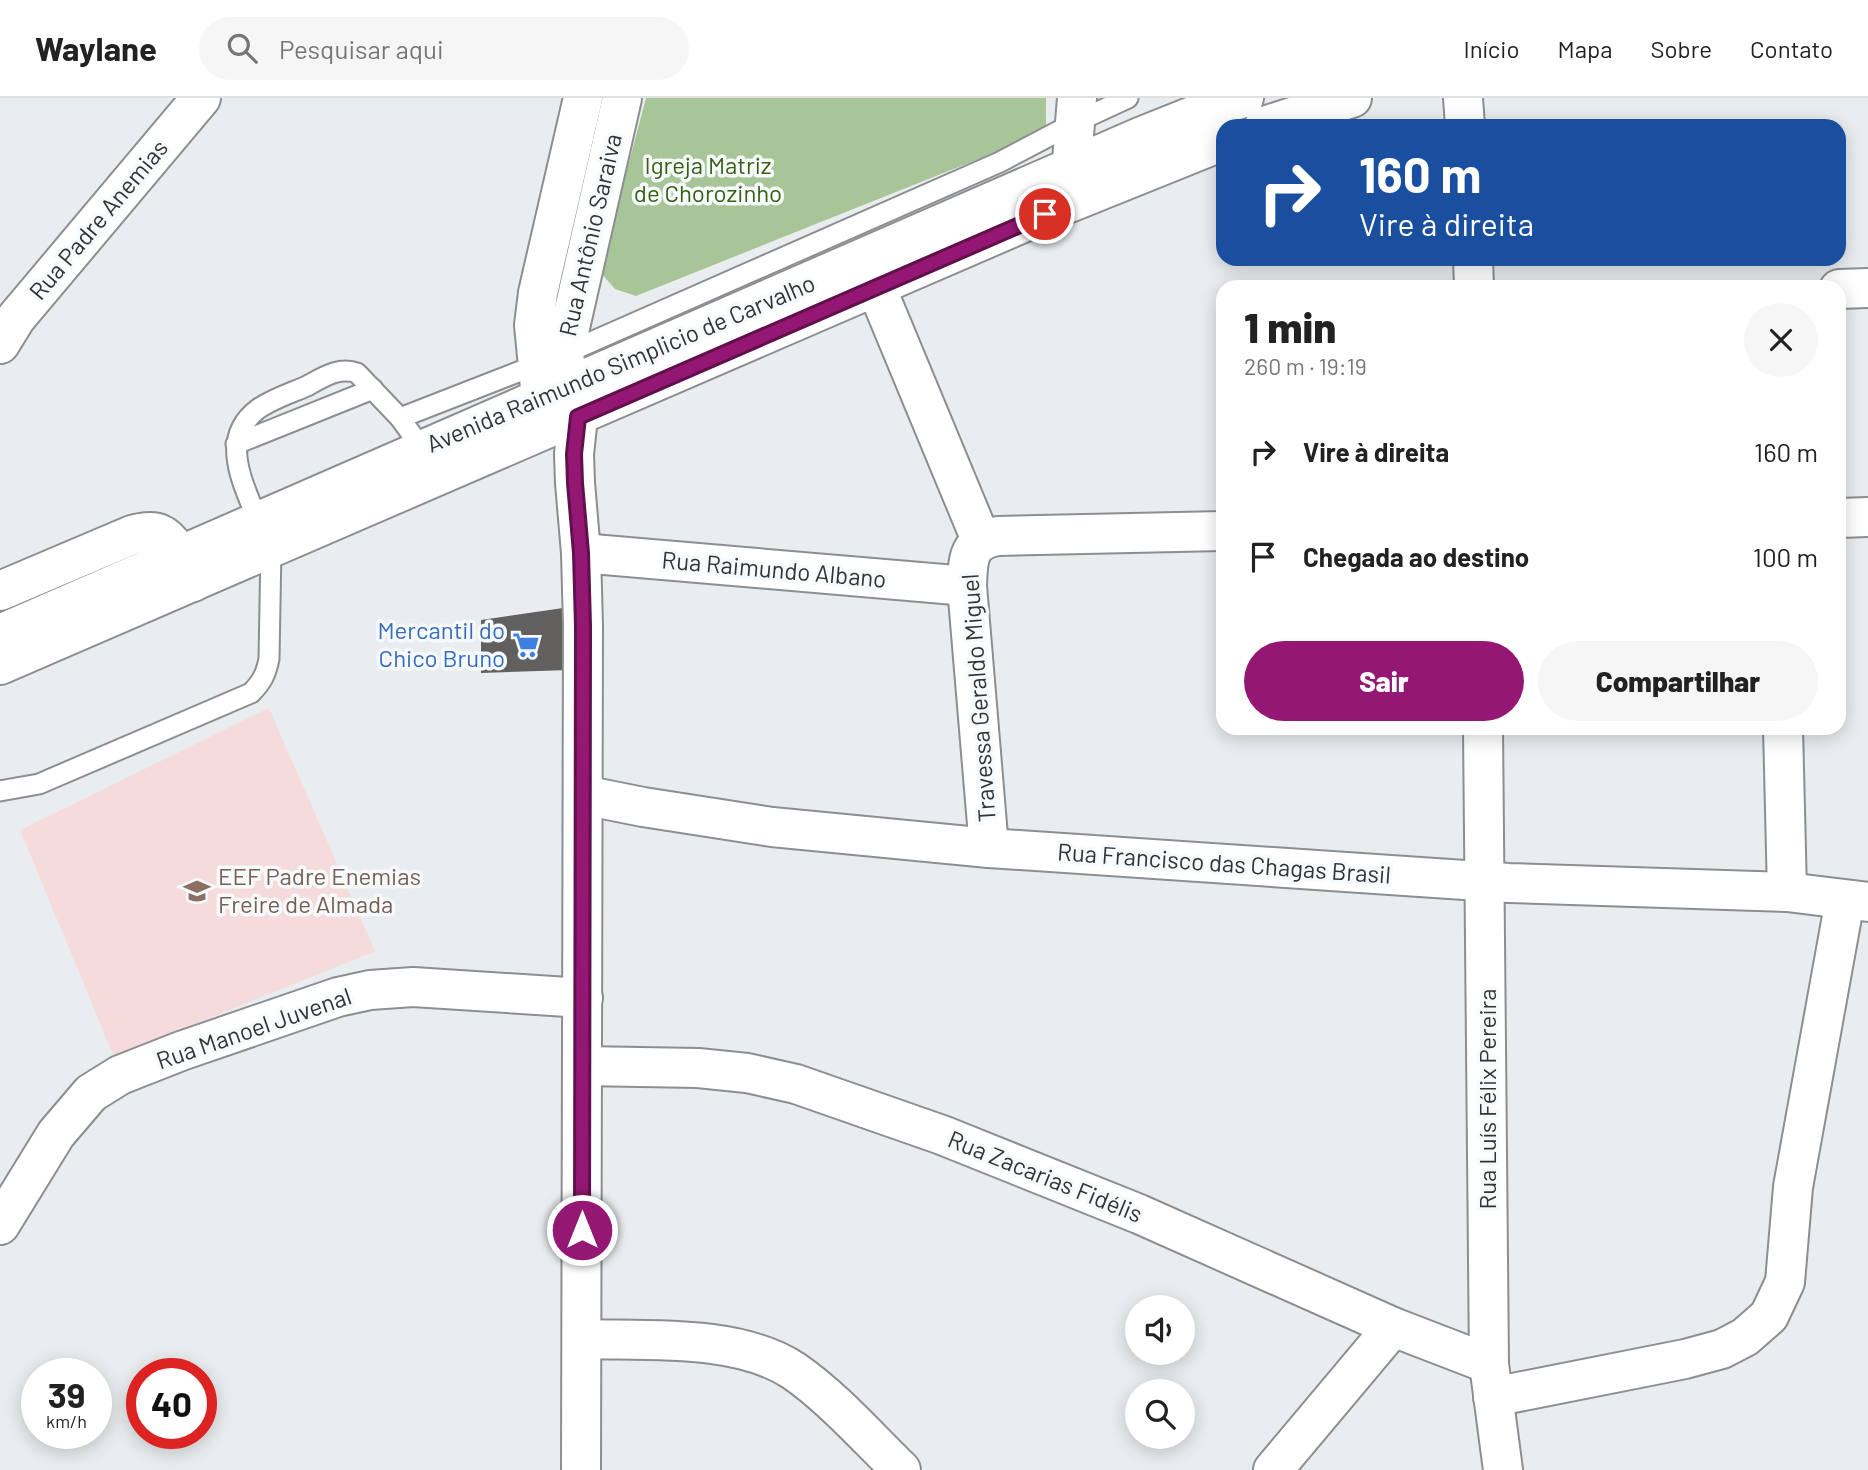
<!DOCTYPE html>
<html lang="pt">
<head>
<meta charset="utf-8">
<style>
	body { margin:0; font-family:Barlow,sans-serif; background:#f6f6f6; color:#222; height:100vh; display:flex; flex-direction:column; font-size:26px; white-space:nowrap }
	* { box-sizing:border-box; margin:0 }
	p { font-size:23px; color:#767676 }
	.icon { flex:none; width:38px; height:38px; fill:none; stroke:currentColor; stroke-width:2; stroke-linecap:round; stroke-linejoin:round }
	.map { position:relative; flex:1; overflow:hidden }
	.drawer { position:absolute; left:1216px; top:182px; width:630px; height:455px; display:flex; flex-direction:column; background:#fff; border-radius:21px; box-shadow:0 4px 18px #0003 }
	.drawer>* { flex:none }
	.hud { position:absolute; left:1216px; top:21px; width:630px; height:147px; border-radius:21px; box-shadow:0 4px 18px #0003; background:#1a4fa0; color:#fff; overflow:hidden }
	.fabs { position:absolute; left:1125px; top:1197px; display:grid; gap:14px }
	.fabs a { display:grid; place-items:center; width:70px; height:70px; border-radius:50%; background:#fff; box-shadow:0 4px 18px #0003; font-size:35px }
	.speed { position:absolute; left:21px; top:1260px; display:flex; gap:14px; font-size:35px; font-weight:700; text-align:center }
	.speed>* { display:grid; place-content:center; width:91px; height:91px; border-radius:50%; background:#fff; box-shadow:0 4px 18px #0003; line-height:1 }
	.speed small { font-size:18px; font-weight:400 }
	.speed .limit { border:10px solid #d22; background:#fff; color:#111 }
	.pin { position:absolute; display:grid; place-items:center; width:60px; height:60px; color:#fff; margin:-30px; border:4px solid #fff; border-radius:50%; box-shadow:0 2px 7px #0007 }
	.me { position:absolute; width:77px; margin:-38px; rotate:0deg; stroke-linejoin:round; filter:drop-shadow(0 0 5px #0008) }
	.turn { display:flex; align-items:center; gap:24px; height:147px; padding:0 28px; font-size:32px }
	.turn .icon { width:91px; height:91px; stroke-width:2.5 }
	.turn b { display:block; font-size:49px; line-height:60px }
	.round { display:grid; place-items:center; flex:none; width:74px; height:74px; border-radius:37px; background:#f6f6f6 }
	.summary { display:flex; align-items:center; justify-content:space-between; height:119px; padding:0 28px }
	h1 { font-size:42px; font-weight:800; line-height:52px }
	.cta { display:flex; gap:14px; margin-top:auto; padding:14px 28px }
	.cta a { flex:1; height:80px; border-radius:42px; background:#941873; color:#fff; font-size:28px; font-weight:800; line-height:80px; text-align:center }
	.cta a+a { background:#f6f6f6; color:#222 }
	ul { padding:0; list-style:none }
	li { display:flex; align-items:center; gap:21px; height:105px; padding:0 28px }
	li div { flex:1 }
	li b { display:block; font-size:26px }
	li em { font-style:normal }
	header { display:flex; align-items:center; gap:42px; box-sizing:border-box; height:98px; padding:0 35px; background:#fff; border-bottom:2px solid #e0e0e0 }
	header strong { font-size:33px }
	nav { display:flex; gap:38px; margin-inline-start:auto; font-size:24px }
	.search { width:490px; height:63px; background:#f6f6f6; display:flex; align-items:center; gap:18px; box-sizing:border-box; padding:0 24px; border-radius:38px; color:#767676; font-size:26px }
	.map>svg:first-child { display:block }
	.education { fill:#f6dbdc }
	.green { fill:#a8c597 }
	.building { fill:#62605e }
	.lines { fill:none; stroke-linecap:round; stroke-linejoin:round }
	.service-casing { stroke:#8c8e91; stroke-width:23 }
	.minor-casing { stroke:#8c8e91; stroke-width:42 }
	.tertiary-casing { stroke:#8c8e91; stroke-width:42 }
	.secondary-casing { stroke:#8c8e91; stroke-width:42 }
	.service { stroke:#fff; stroke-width:19 }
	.minor { stroke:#fff; stroke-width:38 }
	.tertiary { stroke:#fff; stroke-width:38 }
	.secondary { stroke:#fff; stroke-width:38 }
	.route-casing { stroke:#60104b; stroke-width:18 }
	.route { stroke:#941873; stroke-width:12 }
	.labels { text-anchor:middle; stroke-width:7; stroke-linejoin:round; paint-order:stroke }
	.park-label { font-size:24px; fill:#365f12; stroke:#f7fafc }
	.street-label { font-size:24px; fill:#323434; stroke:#f7fafc }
	.shop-label { font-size:24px; fill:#366cbe; stroke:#f7fafc; text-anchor:end }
	.education-label { font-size:24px; fill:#785e54; stroke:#f7fafc; text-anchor:start }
</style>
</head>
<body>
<header>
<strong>Waylane</strong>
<div class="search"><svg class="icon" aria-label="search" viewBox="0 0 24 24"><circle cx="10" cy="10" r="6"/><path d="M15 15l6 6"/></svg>Pesquisar aqui</div>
<nav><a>Início</a><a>Mapa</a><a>Sobre</a><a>Contato</a></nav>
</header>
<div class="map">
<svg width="1868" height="1372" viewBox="0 0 1868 1372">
	<rect width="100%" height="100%" fill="#e9edef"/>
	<path class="education" d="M269,610L375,853L114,959L20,732Z"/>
	<path class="green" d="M646,0H1046V34L636,198L615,191L600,174Z"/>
	<path class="building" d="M570,509V572L481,575V522Z"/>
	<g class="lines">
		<g class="service-casing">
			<g id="service">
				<path d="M400,320L564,256L1000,64L1076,24L1128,0"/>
				<path d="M236,346L373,291"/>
				<path d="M258,423C244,387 218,341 258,311C272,301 291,295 307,288C322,280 339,268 357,275L400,320L423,352"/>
				<path d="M0,693L39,686L251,595C262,584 266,576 269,561L271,450"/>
			</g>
		</g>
		<g class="minor-casing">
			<g id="minor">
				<path d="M1463,0L1465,28"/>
				<path d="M1069,100L1077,0"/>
				<path d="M1473,161L1474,189"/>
				<path d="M876,189L981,442"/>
				<path d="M1839,191L1868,190"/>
				<path d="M0,246L16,220L201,0"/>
				<path d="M568,289L564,256L622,0"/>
				<path d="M541,300L534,227L538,195L583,0"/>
				<path d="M1839,420L1868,419"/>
				<path d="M581,455L967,488"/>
				<path d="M0,493L132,437C140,435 152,432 160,436C174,441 186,471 193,484"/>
				<path d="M1483,630L1489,1266L1503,1372"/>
				<path d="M1783,630L1787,794"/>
				<path d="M583,697L643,709L772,729L989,750L1509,785L1787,794L1868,804"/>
				<path d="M989,750L967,488C968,462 967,443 998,438L1223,433"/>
				<path d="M582,968L698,970L747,975L796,986L942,1037L1139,1116L1393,1229L1489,1266"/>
				<path d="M0,1127L56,1036L91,995L120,977L181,953L338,899L370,892L413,889L583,900"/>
				<path d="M583,1241C647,1243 739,1236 794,1273C833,1300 867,1339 901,1372"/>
				<path d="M1493,1299L1685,1261L1722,1251L1745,1239L1769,1218L1785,1184L1793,1089L1845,802"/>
				<path d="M1273,1372L1393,1229"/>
			</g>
		</g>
		<g class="tertiary-casing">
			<path id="tertiary" d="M568,289L578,319L574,356L575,385L581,455L583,528L581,1372"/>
		</g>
		<g class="secondary-casing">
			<g id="secondary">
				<path d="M1264,28L1352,0"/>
				<path d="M0,536L1140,39L1220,7L1244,0"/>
				<path d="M0,567L1069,105L1223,43"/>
			</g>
		</g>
		<use href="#service" class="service"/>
		<use href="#minor" class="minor"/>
		<use href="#tertiary" class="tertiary"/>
		<use href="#secondary" class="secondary"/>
	</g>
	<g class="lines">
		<g class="route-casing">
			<path id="route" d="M582,1132L583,528L581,455L575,385L574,356L578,319L1045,116"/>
		</g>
		<use href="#route" class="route"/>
	</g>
	<defs>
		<g id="supermarket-bare" transform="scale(2.1)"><path d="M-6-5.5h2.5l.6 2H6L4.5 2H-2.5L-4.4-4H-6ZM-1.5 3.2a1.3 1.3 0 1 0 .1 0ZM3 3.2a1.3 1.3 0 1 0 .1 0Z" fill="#3f7fe0" stroke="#f7fafc" stroke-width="2.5" paint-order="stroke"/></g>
		<g id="school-bare" transform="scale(2.1)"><path d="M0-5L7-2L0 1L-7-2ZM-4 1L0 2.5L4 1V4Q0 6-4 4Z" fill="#8d6e63" stroke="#f7fafc" stroke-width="2.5" paint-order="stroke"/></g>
	</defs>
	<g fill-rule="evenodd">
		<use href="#supermarket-bare" x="526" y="547"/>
		<use href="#school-bare" x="197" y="793"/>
	</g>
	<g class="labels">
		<g class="park-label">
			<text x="708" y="76">Igreja Matriz<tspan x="708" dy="28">de Chorozinho</tspan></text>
		</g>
		<g class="street-label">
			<text transform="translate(99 122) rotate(-50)" y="8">Rua Padre Anemias</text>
			<text transform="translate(591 137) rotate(-77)" y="8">Rua Antônio Saraiva</text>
			<text transform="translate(621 266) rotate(-23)" y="8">Avenida Raimundo Simplicio de Carvalho</text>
			<text transform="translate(774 472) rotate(5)" y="8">Rua Raimundo Albano</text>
			<text transform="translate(979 600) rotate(-94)" y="8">Travessa Geraldo Miguel</text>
			<text transform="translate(1224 766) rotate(4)" y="8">Rua Francisco das Chagas Brasil</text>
			<text transform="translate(254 931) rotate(-19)" y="8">Rua Manoel Juvenal</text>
			<text transform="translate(1488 1001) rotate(-90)" y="8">Rua Luís Félix Pereira</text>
			<text transform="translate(1045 1079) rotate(22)" y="8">Rua Zacarias Fidélis</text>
		</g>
		<g class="shop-label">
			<text x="505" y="541">Mercantil do<tspan x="505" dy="28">Chico Bruno</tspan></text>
		</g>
		<g class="education-label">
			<text x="218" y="787">EEF Padre Enemias<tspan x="218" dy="28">Freire de Almada</tspan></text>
		</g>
	</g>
</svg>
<div class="fabs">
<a><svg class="icon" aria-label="sound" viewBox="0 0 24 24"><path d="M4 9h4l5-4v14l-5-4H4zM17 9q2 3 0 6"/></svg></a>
<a><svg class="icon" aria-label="search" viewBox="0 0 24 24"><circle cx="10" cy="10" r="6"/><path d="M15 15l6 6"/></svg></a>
</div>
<div class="speed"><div>39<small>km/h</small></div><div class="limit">40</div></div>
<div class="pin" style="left:1045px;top:116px;background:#d93025"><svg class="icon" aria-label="arrive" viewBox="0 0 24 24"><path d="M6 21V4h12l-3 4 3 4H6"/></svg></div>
<svg class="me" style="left:582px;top:1132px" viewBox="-20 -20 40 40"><circle r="17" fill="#941873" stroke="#fff" stroke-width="3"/><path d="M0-11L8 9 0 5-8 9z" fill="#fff"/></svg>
<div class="hud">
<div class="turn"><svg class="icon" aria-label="right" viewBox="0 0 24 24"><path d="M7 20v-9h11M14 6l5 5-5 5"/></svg><div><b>160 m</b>Vire à direita</div></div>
</div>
<section class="drawer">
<div class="summary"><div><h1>1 min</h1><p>260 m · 19:19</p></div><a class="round"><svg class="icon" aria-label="close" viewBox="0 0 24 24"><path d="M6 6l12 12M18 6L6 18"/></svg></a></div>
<ul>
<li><svg class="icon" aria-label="right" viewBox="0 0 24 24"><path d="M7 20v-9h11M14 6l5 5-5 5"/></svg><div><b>Vire à direita</b></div><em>160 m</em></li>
<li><svg class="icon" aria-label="arrive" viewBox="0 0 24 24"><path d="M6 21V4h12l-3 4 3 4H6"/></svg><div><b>Chegada ao destino</b></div><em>100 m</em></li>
</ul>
<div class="cta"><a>Sair</a><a>Compartilhar</a></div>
</section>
</div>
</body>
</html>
